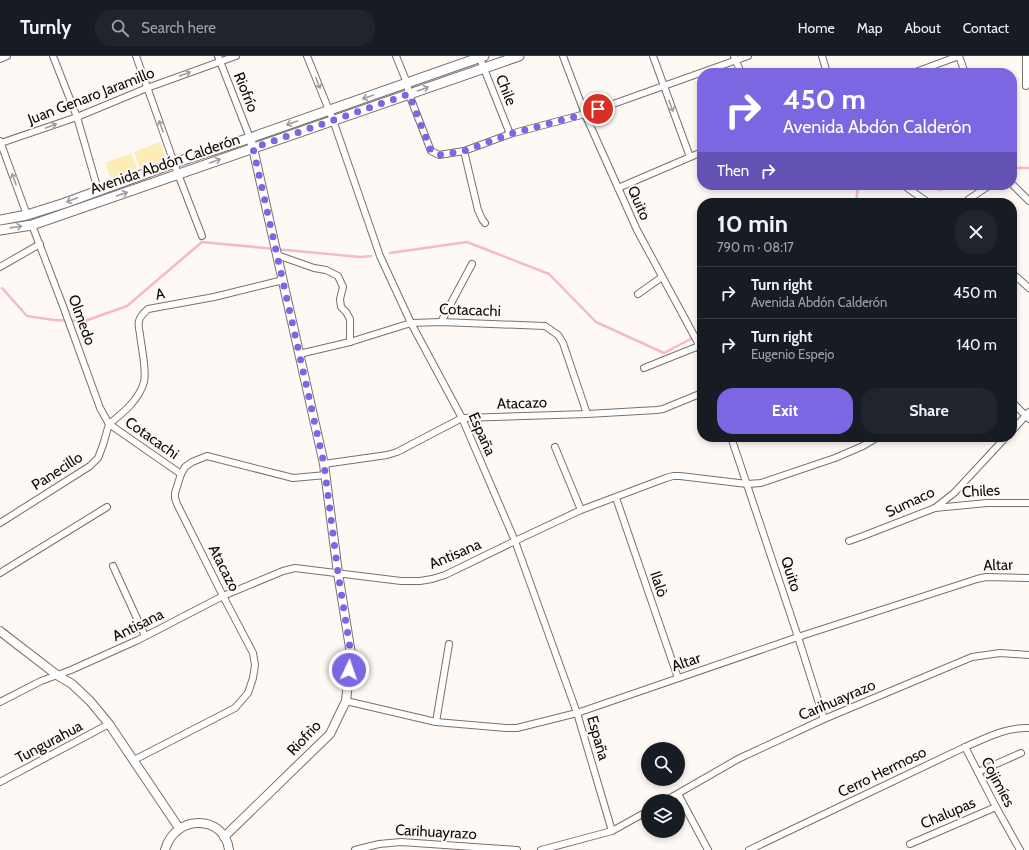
<!DOCTYPE html>
<html lang="en">
<head>
<meta charset="utf-8">
<style>
	body { margin:0; font-family:Cabin,sans-serif; background:#20242c; color:#f1f3f6; height:100vh; display:flex; flex-direction:column; font-size:15px; white-space:nowrap }
	* { box-sizing:border-box; margin:0 }
	p { font-size:13px; color:#9ea1a6 }
	.icon { flex:none; width:22px; height:22px; fill:none; stroke:currentColor; stroke-width:2; stroke-linecap:round; stroke-linejoin:round }
	.map { position:relative; flex:1; overflow:hidden }
	.details { position:absolute; left:697px; top:142px; width:320px; height:244px; display:flex; flex-direction:column; background:#171b24; border-radius:16px; box-shadow:0 2px 6px #0003 }
	.details>* { flex:none }
	.banner { position:absolute; left:697px; top:12px; width:320px; height:122px; border-radius:16px; box-shadow:0 2px 6px #0003; background:#7c66e1; color:#fff; overflow:hidden }
	.buttons { position:absolute; left:641px; top:686px; display:grid; gap:8px }
	.buttons a { display:grid; place-items:center; width:44px; height:44px; border-radius:50%; background:#171b24; box-shadow:0 2px 6px #0003; font-size:20px }
	.pin { position:absolute; display:grid; place-items:center; width:34px; height:34px; color:#fff; margin:-17px; border:2px solid #fff; border-radius:50%; box-shadow:0 1px 4px #0007 }
	.me { position:absolute; width:44px; margin:-22px; rotate:3deg; stroke-linejoin:round; filter:drop-shadow(0 0 3px #0008) }
	.turn { display:flex; align-items:center; gap:14px; height:84px; padding:0 20px; font-size:18px }
	.turn .icon { width:52px; height:52px; stroke-width:2.5 }
	.turn b { display:block; font-size:28px; line-height:34px }
	.then { display:flex; align-items:center; height:38px; padding:0 20px; background:#0003; gap:8px; font-size:15px }
	.round { display:grid; place-items:center; flex:none; width:42px; height:42px; border-radius:16px; background:#20242c }
	.headline { display:flex; align-items:center; justify-content:space-between; height:68px; padding:0 20px }
	h1 { font-size:24px; font-weight:700; line-height:30px }
	.button { display:flex; gap:8px; margin-top:auto; padding:8px 20px }
	.button a { flex:1; height:46px; border-radius:16px; background:#7c66e1; color:#fff; font-size:16px; font-weight:700; line-height:46px; text-align:center }
	.button a+a { background:#20242c; color:#f1f3f6 }
	ul { padding:0; list-style:none }
	li { display:flex; align-items:center; gap:12px; height:52px; padding:0 20px; border-top:1px solid #363941 }
	li div { flex:1 }
	li b { display:block; font-size:15px }
	li em { font-style:normal }
	header { display:flex; align-items:center; gap:24px; box-sizing:border-box; height:56px; padding:0 20px; background:#171b24; border-bottom:1px solid #363941 }
	header strong { font-size:19px }
	nav { display:flex; gap:22px; margin-inline-start:auto; font-size:14px }
	.search { width:280px; height:36px; background:#20242c; display:flex; align-items:center; gap:10px; box-sizing:border-box; padding:0 14px; border-radius:16px; color:#9ea1a6; font-size:15px }
	.map>svg:first-child { display:block }
	.green { fill:#fcecb6 }
	.lines { fill:none; stroke-linecap:round; stroke-linejoin:round }
	.stream { stroke:#f4b9cb; stroke-width:2.5 }
	.minor-casing { stroke:#79706d; stroke-width:8 }
	.tertiary-casing { stroke:#79706d; stroke-width:10 }
	.secondary-casing { stroke:#79706d; stroke-width:11 }
	.minor { stroke:#fff; stroke-width:6 }
	.tertiary { stroke:#fff; stroke-width:8 }
	.secondary { stroke:#fff; stroke-width:9 }
	.oneway { stroke:#9f9d9d }
	.route { stroke:#7c66e1; stroke-width:7; stroke-dasharray:0 12.6 }
	.labels { text-anchor:middle; stroke-width:4; stroke-linejoin:round; paint-order:stroke }
	.street-label { font-size:15px; fill:#0e0b0a; stroke:#fff9f6 }
</style>
</head>
<body>
<header>
<strong>Turnly</strong>
<div class="search"><svg class="icon" aria-label="search" viewBox="0 0 24 24"><circle cx="10" cy="10" r="6"/><path d="M15 15l6 6"/></svg>Search here</div>
<nav><a>Home</a><a>Map</a><a>About</a><a>Contact</a></nav>
</header>
<div class="map">
<svg width="1029" height="794" viewBox="0 0 1029 794">
	<rect width="100%" height="100%" fill="#fff9f6"/>
	<g class="green">
		<path d="M160,86L166,102L140,112L134,96Z"/>
		<path d="M131,97L137,112L111,123L105,107Z"/>
	</g>
	<g class="lines">
		<g class="stream">
			<path d="M1012,112H1029"/>
			<path d="M931,129L939,134L953,129"/>
			<path d="M856,147L858,129"/>
			<path d="M390,197L467,186L549,218L596,266L664,297L702,277"/>
			<path d="M2,232L27,260L54,264L85,265L127,250L202,186L360,201L371,200"/>
		</g>
		<g class="minor-casing">
			<g id="minor">
				<path d="M53,0L77,61L98,134"/>
				<path d="M136,0L178,118L202,180"/>
				<path d="M218,0L250,82"/>
				<path d="M307,0L333,64L380,200L411,267L462,362L515,485L577,657L612,775"/>
				<path d="M396,0L407,27L409,38L431,95L439,99L464,95L510,78L585,58L748,0"/>
				<path d="M479,0L510,78"/>
				<path d="M563,0L585,58L637,174L697,285L702,299"/>
				<path d="M653,0L690,101"/>
				<path d="M734,0L741,17"/>
				<path d="M822,0L827,17"/>
				<path d="M1026,0V30"/>
				<path d="M0,3L7,0"/>
				<path d="M913,17L959,0L965,17"/>
				<path d="M0,85L27,159"/>
				<path d="M1,87L77,61L147,32L236,0"/>
				<path d="M464,95L478,154L482,163L485,167"/>
				<path d="M1012,128L1029,145"/>
				<path d="M903,129L929,147"/>
				<path d="M618,132L702,96"/>
				<path d="M964,147L969,143L990,129"/>
				<path d="M32,169L63,250L100,352L109,368L181,418"/>
				<path d="M277,199L314,212L326,214L338,220L343,231L340,243L341,251L346,256L350,263V286"/>
				<path d="M0,211L40,188"/>
				<path d="M1012,217L1029,232"/>
				<path d="M638,238L662,221"/>
				<path d="M441,266L472,208"/>
				<path d="M299,298L350,286L411,267L441,266L545,270L558,279L563,287L587,358"/>
				<path d="M644,312L699,290"/>
				<path d="M1012,346L1029,363"/>
				<path d="M109,368C123,357 139,344 144,326C147,313 141,291 140,278C139,274 138,269 139,265C140,260 144,257 148,253L214,241L283,224"/>
				<path d="M1012,375L1029,356"/>
				<path d="M731,381L798,581L824,663"/>
				<path d="M555,391L581,454"/>
				<path d="M324,408L387,399L397,396L462,362L587,358L657,354L663,353L702,337"/>
				<path d="M616,442L678,622"/>
				<path d="M935,452L987,447H1029"/>
				<path d="M0,467L90,410L98,402L103,389L109,368"/>
				<path d="M849,485L863,480L935,452L954,437L1006,381"/>
				<path d="M113,510L145,580"/>
				<path d="M0,517L107,451"/>
				<path d="M346,645L436,666L506,672H517L577,657L798,581L977,523L986,521L1029,522"/>
				<path d="M0,646L41,625L71,614L138,584L223,540L283,515L295,512L401,525H420L432,523L445,519L515,485L581,454L666,422L673,420H680L747,428L761,427L835,402L863,390L878,381"/>
				<path d="M436,666L449,588"/>
				<path d="M965,691L996,751L1020,794"/>
				<path d="M134,704L235,652L248,637L253,622L255,609L253,597L223,540L177,448L175,442V437L181,418L185,411L192,406L207,400L293,422L326,419"/>
				<path d="M978,716L1021,697"/>
				<path d="M0,726L109,668"/>
				<path d="M678,738L708,794"/>
				<path d="M665,745L738,703L824,663L972,601L1000,597L1029,599"/>
				<path d="M910,788L996,751"/>
				<path d="M355,794L379,788L401,786L517,794"/>
				<path d="M541,794L612,775L648,755"/>
				<path d="M749,794L965,691C986,682 1006,671 1029,672"/>
			</g>
		</g>
		<g class="tertiary-casing">
			<g id="tertiary">
				<path d="M0,575L5,579L57,619L72,628L90,645L109,668L179,772"/>
				<path d="M224,781L330,678L346,645L351,598L338,517L324,408L253,92L250,82"/>
				<path d="M165,794C175,757 225,759 229,794"/>
			</g>
		</g>
		<g class="secondary-casing">
			<g id="secondary">
				<path d="M0,164L27,159L65,147L174,107L250,82L484,0"/>
				<path d="M0,174L32,169L519,0"/>
			</g>
		</g>
		<use href="#minor" class="minor"/>
		<use href="#tertiary" class="tertiary"/>
		<use href="#secondary" class="secondary"/>
	</g>
	<defs><path id="oneway-shaft" d="M-6 0H5M1.5-3L5.5 0L1.5 3" fill="none" stroke-width="1.6" stroke-linecap="round" stroke-linejoin="round"/></defs>
	<g class="oneway">
		<use href="#oneway-shaft" transform="translate(185 18) rotate(-20)"/>
		<use href="#oneway-shaft" transform="translate(318 27) rotate(68)"/>
		<use href="#oneway-shaft" transform="translate(423 33) rotate(-19)"/>
		<use href="#oneway-shaft" transform="translate(368 41) rotate(161)"/>
		<use href="#oneway-shaft" transform="translate(671 50) rotate(70)"/>
		<use href="#oneway-shaft" transform="translate(292 67) rotate(161)"/>
		<use href="#oneway-shaft" transform="translate(51 70) rotate(-20)"/>
		<use href="#oneway-shaft" transform="translate(161 70) rotate(-110)"/>
		<use href="#oneway-shaft" transform="translate(215 105) rotate(-19)"/>
		<use href="#oneway-shaft" transform="translate(14 123) rotate(-110)"/>
		<use href="#oneway-shaft" transform="translate(122 138) rotate(-19)"/>
		<use href="#oneway-shaft" transform="translate(72 144) rotate(159)"/>
		<use href="#oneway-shaft" transform="translate(16 171) rotate(-8)"/>
	</g>
	<g class="lines">
		<path class="route" d="M349,614L351,598L338,517L324,408L253,92L409,38L431,95L439,99L464,95L510,78L585,58L598,53"/>
	</g>
	<g class="labels">
		<g class="street-label">
			<text transform="translate(506 34) rotate(68)" y="5">Chile</text>
			<text transform="translate(246 36) rotate(68)" y="5">Riofrío</text>
			<text transform="translate(91 40) rotate(-21)" y="5">Juan Genaro Jaramillo</text>
			<text transform="translate(165 108) rotate(-19)" y="5">Avenida Abdón Calderón</text>
			<text transform="translate(639 147) rotate(66)" y="5">Quito</text>
			<text transform="translate(160 238) rotate(-11)" y="5">A</text>
			<text transform="translate(470 254) rotate(2)" y="5">Cotacachi</text>
			<text transform="translate(82 264) rotate(70)" y="5">Olmedo</text>
			<text transform="translate(522 347) rotate(-2)" y="5">Atacazo</text>
			<text transform="translate(482 378) rotate(66)" y="5">España</text>
			<text transform="translate(152 382) rotate(35)" y="5">Cotacachi</text>
			<text transform="translate(57 415) rotate(-33)" y="5">Panecillo</text>
			<text transform="translate(981 435) rotate(-3)" y="5">Chiles</text>
			<text transform="translate(910 446) rotate(-25)" y="5">Sumaco</text>
			<text transform="translate(455 498) rotate(-23)" y="5">Antisana</text>
			<text transform="translate(998 509) rotate(-2)" y="5">Altar</text>
			<text transform="translate(224 512) rotate(63)" y="5">Atacazo</text>
			<text transform="translate(791 518) rotate(72)" y="5">Quito</text>
			<text transform="translate(659 528) rotate(71)" y="5">Ilalò</text>
			<text transform="translate(138 569) rotate(-26)" y="5">Antisana</text>
			<text transform="translate(686 606) rotate(-19)" y="5">Altar</text>
			<text transform="translate(837 644) rotate(-23)" y="5">Carihuayrazo</text>
			<text transform="translate(304 682) rotate(-47)" y="5">Riofrìo</text>
			<text transform="translate(598 682) rotate(74)" y="5">España</text>
			<text transform="translate(49 686) rotate(-28)" y="5">Tungurahua</text>
			<text transform="translate(882 716) rotate(-26)" y="5">Cerro Hermoso</text>
			<text transform="translate(998 726) rotate(62)" y="5">Cojimíes</text>
			<text transform="translate(948 757) rotate(-23)" y="5">Chalupas</text>
			<text transform="translate(436 776) rotate(3)" y="5">Carihuayrazo</text>
		</g>
	</g>
</svg>
<div class="buttons">
<a><svg class="icon" aria-label="search" viewBox="0 0 24 24"><circle cx="10" cy="10" r="6"/><path d="M15 15l6 6"/></svg></a>
<a><svg class="icon" aria-label="layers" viewBox="0 0 24 24"><path d="M12 4l9 5-9 5-9-5zM3 14l9 5 9-5"/></svg></a>
</div>
<div class="pin" style="left:598px;top:53px;background:#d93025"><svg class="icon" aria-label="arrive" viewBox="0 0 24 24"><path d="M6 21V4h12l-3 4 3 4H6"/></svg></div>
<svg class="me" style="left:349px;top:614px" viewBox="-20 -20 40 40"><circle r="17" fill="#7c66e1" stroke="#fff" stroke-width="3"/><path d="M0-11L8 9 0 5-8 9z" fill="#fff"/></svg>
<div class="banner">
<div class="turn"><svg class="icon" aria-label="right" viewBox="0 0 24 24"><path d="M7 20v-9h11M14 6l5 5-5 5"/></svg><div><b>450 m</b>Avenida Abdón Calderón</div></div>
<div class="then">Then<svg class="icon" aria-label="right" viewBox="0 0 24 24"><path d="M7 20v-9h11M14 6l5 5-5 5"/></svg></div>
</div>
<section class="details">
<div class="headline"><div><h1>10 min</h1><p>790 m · 08:17</p></div><a class="round"><svg class="icon" aria-label="close" viewBox="0 0 24 24"><path d="M6 6l12 12M18 6L6 18"/></svg></a></div>
<ul>
<li><svg class="icon" aria-label="right" viewBox="0 0 24 24"><path d="M7 20v-9h11M14 6l5 5-5 5"/></svg><div><b>Turn right</b><p>Avenida Abdón Calderón</p></div><em>450 m</em></li>
<li><svg class="icon" aria-label="right" viewBox="0 0 24 24"><path d="M7 20v-9h11M14 6l5 5-5 5"/></svg><div><b>Turn right</b><p>Eugenio Espejo</p></div><em>140 m</em></li>
</ul>
<div class="button"><a>Exit</a><a>Share</a></div>
</section>
</div>
</body>
</html>
